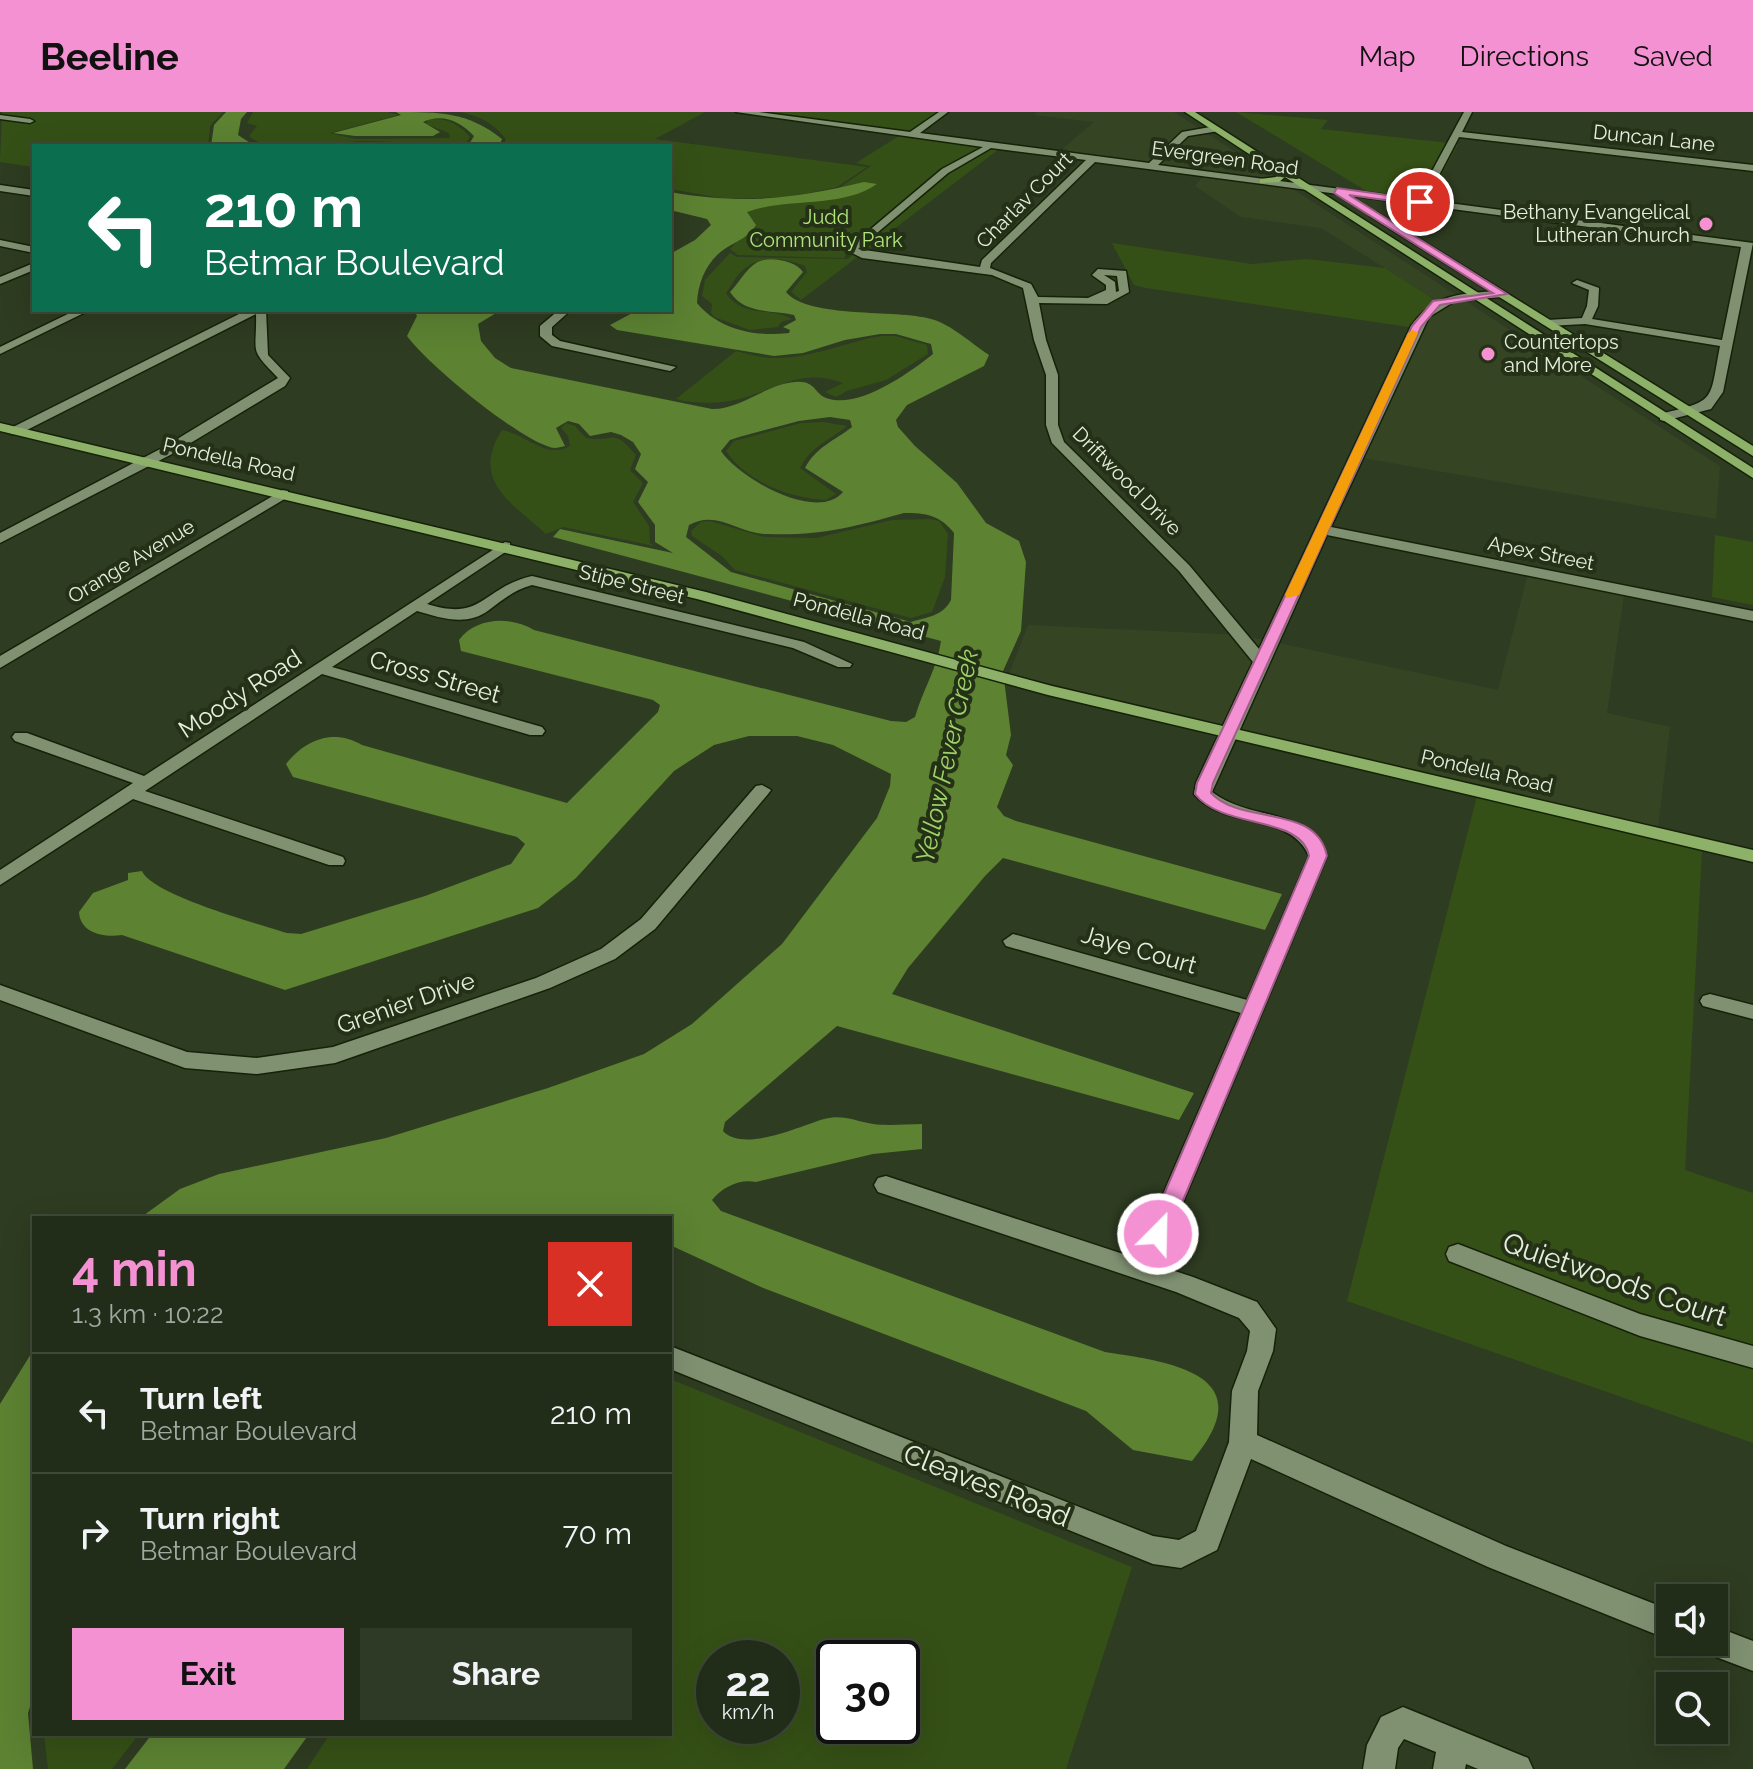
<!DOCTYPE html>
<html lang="en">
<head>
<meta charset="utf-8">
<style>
	body { margin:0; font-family:Raleway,sans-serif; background:#2e3926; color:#f1f3f6; height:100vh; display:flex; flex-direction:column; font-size:30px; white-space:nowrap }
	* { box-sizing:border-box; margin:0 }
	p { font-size:26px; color:#a2a8a2 }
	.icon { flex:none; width:44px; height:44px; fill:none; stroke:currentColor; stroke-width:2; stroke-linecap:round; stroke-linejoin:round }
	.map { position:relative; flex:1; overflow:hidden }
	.details { position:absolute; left:32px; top:1104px; width:640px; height:520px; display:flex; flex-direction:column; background:#222d19; border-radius:0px; box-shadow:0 8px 32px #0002,0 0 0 2px #3f4938 }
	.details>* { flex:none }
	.banner { position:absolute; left:32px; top:32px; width:640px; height:168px; border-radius:0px; box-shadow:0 8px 32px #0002,0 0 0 2px #3f4938; background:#0b6e4f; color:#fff; overflow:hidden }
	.buttons { position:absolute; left:1656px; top:1472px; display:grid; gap:16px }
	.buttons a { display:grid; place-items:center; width:72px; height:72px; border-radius:0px; background:#222d19; box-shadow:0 8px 32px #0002,0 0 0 2px #3f4938; font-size:40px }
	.speed { position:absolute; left:696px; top:1528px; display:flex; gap:16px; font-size:40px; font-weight:700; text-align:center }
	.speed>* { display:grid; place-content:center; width:104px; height:104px; border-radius:50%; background:#222d19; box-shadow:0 8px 32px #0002,0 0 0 2px #3f4938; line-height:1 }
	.speed small { font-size:20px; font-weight:400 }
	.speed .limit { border:4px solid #111; border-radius:12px; background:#fff; color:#111 }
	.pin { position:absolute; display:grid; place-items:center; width:68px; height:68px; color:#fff; margin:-34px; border:4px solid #fff; border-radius:50%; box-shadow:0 2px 8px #0007 }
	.me { position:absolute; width:88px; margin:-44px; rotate:23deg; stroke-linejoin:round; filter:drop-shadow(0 0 6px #0008) }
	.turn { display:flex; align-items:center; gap:28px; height:168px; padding:0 40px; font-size:36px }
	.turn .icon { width:104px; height:104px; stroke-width:2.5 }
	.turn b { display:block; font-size:56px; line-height:68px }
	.round { display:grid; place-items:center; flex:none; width:84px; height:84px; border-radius:0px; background:#2e3926 }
	.headline { display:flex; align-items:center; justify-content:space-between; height:136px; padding:0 40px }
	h1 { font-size:48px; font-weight:700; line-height:60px; color:#f491d3 }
	.button { display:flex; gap:16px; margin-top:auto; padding:16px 40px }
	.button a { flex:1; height:92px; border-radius:0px; background:#f491d3; color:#111; font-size:32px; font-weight:700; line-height:92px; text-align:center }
	.button a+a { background:#2e3926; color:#f1f3f6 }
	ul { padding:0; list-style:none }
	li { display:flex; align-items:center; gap:24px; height:120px; padding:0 40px; border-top:2px solid #3f4938 }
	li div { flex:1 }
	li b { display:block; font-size:30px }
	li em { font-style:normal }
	header { display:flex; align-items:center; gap:48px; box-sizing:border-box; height:112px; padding:0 40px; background:#f491d3; color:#111 }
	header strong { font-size:38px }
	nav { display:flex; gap:44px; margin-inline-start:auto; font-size:28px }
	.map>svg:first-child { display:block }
	.built { fill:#354524 }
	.green { fill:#355016; fill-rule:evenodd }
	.water { fill:#5c8232; fill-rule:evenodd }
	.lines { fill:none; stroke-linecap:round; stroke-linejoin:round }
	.minor-casing { stroke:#162208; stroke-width:3 }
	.major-casing { stroke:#162208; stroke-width:3 }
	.minor { fill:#809172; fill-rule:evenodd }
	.major { fill:#8db168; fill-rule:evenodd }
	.route { fill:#f491d3; stroke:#9f5e89; stroke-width:2 }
	.slow { fill:#f59e0b }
	.poi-dot { fill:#f491d3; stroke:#243117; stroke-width:3 }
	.labels { text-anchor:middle; stroke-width:8; stroke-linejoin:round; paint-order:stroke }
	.far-street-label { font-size:20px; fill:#e5efde; stroke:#243117 }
	.far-poi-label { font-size:20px; fill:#e5efde; stroke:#243117; text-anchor:end }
	.far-park-label { font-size:20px; fill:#b0e67a; stroke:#243117 }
	.street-label { font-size:24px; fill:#e5efde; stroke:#243117 }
	.water-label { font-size:26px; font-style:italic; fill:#9ed368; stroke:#243117 }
	.near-street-label { font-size:28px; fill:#e5efde; stroke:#243117 }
</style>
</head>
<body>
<header>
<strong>Beeline</strong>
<nav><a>Map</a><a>Directions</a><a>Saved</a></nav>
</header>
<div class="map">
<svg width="1753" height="1657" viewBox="0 0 1753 1657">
	<rect width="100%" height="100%" fill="#2e3c21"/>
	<g class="built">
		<path d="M1038,0H1174L1720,354L1716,407L1362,346L1412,219L1427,197L1439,190L1321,116L1241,105L1195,74L1206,61L1058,41L1094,10L1034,3Z"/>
		<path d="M1529,458L1625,476L1607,601L1670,615L1658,716L1009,562L1028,513L1241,523L1498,578Z"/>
	</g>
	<g class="green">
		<path d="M223,0L210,14L208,34H34V55L0,50L2,0Z"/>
		<path d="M253,0H387L398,3L330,21L355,27L450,26L449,21L426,12L428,8C447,5 458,12 470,25L464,34C431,34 398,29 365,29C330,29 279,48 249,24L257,14L247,11Z"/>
		<path d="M460,0H705L655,27L867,55L837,75L789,85L727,87L670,77V34H503L506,27C493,11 480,4 460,0Z"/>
		<path d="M744,0H947L918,21L1003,34L801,188L791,180L807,160L805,154C783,145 757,142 740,161C734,167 732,173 726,181C742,206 771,195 792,207L781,210L778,215L750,218L714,205L711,201L712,192L702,184L705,168L730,141L737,145L848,147L914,83L987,34L937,61L853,132L844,146L738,143L730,137L755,110L746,103V97L823,87L871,54L856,51L902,22Z"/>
		<path d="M1236,0L1328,8L1321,17L1458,32L1427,90L1373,83Z"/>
		<path d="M1112,131L1252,152L1307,147L1385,156L1440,191L1427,197L1415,216L1146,176L1134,173Z"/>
		<path d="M881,224H895L927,233L928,242L886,268L847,279L836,285L825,280L843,271C801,255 776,278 739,287C721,292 694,292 676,287L736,239C748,242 761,246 774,246C809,247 846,230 881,224Z"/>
		<path d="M823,310L847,314C829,329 811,334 800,356L836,382L826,388C789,386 747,370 726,339L734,329L742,327L801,311Z"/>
		<path d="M566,311L575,314L586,326C616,331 611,314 636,343L630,358L643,371L633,390L649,414L650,431L654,434L563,415L546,422C511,390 470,369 502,318C526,322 546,348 570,334L568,324L561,316Z"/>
		<path d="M929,407L939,409L948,422L945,465L932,500L911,506L735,458L722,444L692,424L691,419L701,410L710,409L764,425L816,426L892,408Z"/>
		<path d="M1715,423L1753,430V493L1712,485Z"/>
		<path d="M1477,684L1702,738L1685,1058L1753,1081V1331L1347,1189Z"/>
		<path d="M670,1267L1132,1455L1066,1657H307L330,1622H670ZM714,1546H782V1614H714ZM902,1546V1614H834V1546Z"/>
		<path d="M44,1622H139L112,1657H48Z"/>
	</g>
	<g class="water">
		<path d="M226,0H247L241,7L238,23L255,34H211L214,13Z"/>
		<path d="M396,0C441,0 468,0 502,27L499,34H468L474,24C460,9 442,1 423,10L440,20L433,24H355L333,21L401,3Z"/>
		<path d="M864,70L877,72C841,97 788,85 747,100L756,113C749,125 737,129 726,136C707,148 698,170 697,191C719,218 756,225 789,221L790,218L783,215L796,208L794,203C771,198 744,202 730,180C738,172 746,157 756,151C768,143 796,149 803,160L786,180C809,207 896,197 931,207C951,212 972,232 989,243L984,254L907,293L896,308L898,315L915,334L957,371L986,411L1019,429L1026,450L1021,519L1003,559L1011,623L1006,643L1013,653L997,695L1004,704L1016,709L1282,782L1265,818L1003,746L985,764L908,856L892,882L1194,981L1179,1008L837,914L725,1010L723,1019C744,1041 800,1014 824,1007C843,1002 855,1009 873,1012C888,1014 906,1012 922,1012V1037L873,1042L756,1070C739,1067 723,1075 712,1088L721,1099L1105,1240C1173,1250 1264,1263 1192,1349L1133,1338L1086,1299L761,1175L670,1133V1106H140L180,1077L219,1062L386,1026L548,976L644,942L692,912L782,832L877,706L890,674L891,662L833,633L797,624H749L714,633L674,659L576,766L538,796L285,878L122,823C104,826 80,821 79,800L93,781L128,768V761L142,759C152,783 259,812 287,821L301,822L425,784L511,752L525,732L517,725L293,665L286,652C305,628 333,616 362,633L567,691L658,600L660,593L653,588L461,539L459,528C476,505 511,504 534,518L891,609L906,610L915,605C923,577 937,557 941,529L553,425L560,417L673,441L655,430V413L638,390L648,370L635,357L641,342L633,330L621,323L611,320L590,324L579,312L568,309L556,316L565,334C558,336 553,337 547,334C514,323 427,252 407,224L417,204L414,198H501L478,212L481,229L495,246L511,256L712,297C742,297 766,272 795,270C815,268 814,281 826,286C858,298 909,261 933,242L931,232L896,222H880L845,228L803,241L774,244L617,218L610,213L638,198H670V142L695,128L711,113L707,107L670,98V80C743,93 792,87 864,70ZM830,305L850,308L852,315C834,329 816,335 805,356L843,380C817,411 739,366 721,339L730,328L739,325L799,309ZM904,401C926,401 940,403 954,421L951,488C943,504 927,505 911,510L731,460L686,425L689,413C717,397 739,422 767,422C819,424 854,415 904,401Z"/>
		<path d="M34,1237V1582L28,1601L33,1657H0V1292Z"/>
		<path d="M152,1622H309L284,1657H125Z"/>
	</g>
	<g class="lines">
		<g class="minor-casing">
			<g id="minor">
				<path d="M736,0H759L910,20L939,0H948L920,21L1149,51L1182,20L1216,14L1219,19L1188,24L1158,53L1417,87L1464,0H1472L1462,20L1753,53V59L1459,25L1426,88L1753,131L1723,280L1711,297L1664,309L1660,308V302C1717,288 1709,291 1720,234L1585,212L1547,214L1541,211L1547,208L1582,206L1587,194L1589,178L1572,171L1577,168L1599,176L1598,194L1592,207L1722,228L1741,135L1095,50L991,151L990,156L1031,172L1038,185L1088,186L1106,178V173L1092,163L1098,157L1126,159L1129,180L1107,192L1039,191L1046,228L1058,263V313L1064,330L1189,453L1259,537L1411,214C1430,188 1451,182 1483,180C1492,180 1500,177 1507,182L1502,185L1455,189L1429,205L1331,415L1753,499V509L1327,423L1212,680C1251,710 1305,693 1327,744L1167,1129L1158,1132L1149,1129L1146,1122L1241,901L1006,834L1003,829L1013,822L1247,888L1309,744C1289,699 1224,718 1194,682L1196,671L1253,550L1179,459L1052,331L1046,313V263L1034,228L1023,176L992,163L862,146L846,138L942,57L983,35ZM991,36L1086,48L982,148L980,155L858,137L948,61ZM1104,163L1117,164L1119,179L1116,180L1115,170Z"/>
				<path d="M0,3L30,7L34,9L30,11L0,7Z"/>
				<path d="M0,73L34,78V84L0,79Z"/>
				<path d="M0,128L34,135V141L0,134Z"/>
				<path d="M34,151V158L0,172V165Z"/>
				<path d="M76,198H90L0,242V235Z"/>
				<path d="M247,198H266L268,243L290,266L285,274L174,341L0,431V421L164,335L278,266C248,235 257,243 256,202L19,322H11V316Z"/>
				<path d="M559,198H571L552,215V223L560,229L676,255L670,259L552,234L540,224V214Z"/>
				<path d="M283,378L288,379V385L0,556V544Z"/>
				<path d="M505,430L510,431V437L427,492C484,510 481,476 532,464L804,530L852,552L850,555H838L793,536L532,473C514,478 504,487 489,498C467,515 441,506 417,499L332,555L542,615L545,619L542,623H530L322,562L145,679L343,745L345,749L343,753H329L133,687L0,773V758L133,671L15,629L12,625L15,621H27L144,664Z"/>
				<path d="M762,673L771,678L768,682L655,817L615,847L550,876L335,951L257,962L185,956L0,888V873L187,940L257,946L333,935L536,866L601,837L641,807L756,674Z"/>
				<path d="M1710,882L1753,893V907L1703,894L1700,889L1703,884Z"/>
				<path d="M886,1064L1193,1165L1257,1190L1276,1217L1273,1239L1258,1279L1257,1323L1506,1434L1670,1498V1528L1488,1455L1251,1347L1217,1438L1181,1456L1153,1452L670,1257V1234L1153,1424L1179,1428L1196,1419L1229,1330L1232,1279L1247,1239L1250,1219L1239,1206L1176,1180L878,1080L874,1073L878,1066Z"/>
				<path d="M1458,1132L1640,1202L1753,1234V1256L1640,1224L1449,1149L1446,1142L1449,1135Z"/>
				<path d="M1714,1514L1753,1529V1559L1703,1540L1699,1530H1714Z"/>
				<path d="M1403,1595L1528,1646L1533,1657H1478L1466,1652L1465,1657H1433L1436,1640L1404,1627L1398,1636L1395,1657H1363L1367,1633L1381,1605Z"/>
			</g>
		</g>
		<g class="major-casing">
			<g id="major">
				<path d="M1185,0H1195L1753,356V366L1285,65L1279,70L1260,71V67L1276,65L1278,61Z"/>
				<path d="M1370,100H1376L1753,334V344L1370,104Z"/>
				<path d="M0,311L706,480L1052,574L1753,738V750L1048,583L697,487L0,319Z"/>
			</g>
		</g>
		<use href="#minor" class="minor"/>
		<use href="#major" class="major"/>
	</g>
	<path class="route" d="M1337,76L1423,88L1420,93L1349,83L1507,182L1440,193L1421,215L1213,671L1211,681C1242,714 1316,691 1327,744L1169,1122L1166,1129L1158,1131L1150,1129L1147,1122L1309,744C1302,703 1223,718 1195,682L1197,671L1412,214L1433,189L1493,181L1334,81Z"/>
	<path class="slow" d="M1413,218L1418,221L1299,483L1287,486L1285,483L1408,221Z"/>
	<g class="poi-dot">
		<circle cx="1706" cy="112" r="8"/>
		<circle cx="1488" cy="242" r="8"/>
	</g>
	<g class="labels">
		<g class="far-street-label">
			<text transform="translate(1654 26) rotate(6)" y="7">Duncan Lane</text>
			<text transform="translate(1225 46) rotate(8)" y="7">Evergreen Road</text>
			<text transform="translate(1024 88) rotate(-45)" y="7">Charlav Court</text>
			<text transform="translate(229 347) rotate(13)" y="7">Pondella Road</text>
			<text transform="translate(1127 369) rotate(45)" y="7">Driftwood Drive</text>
			<text transform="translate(1541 441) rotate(11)" y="7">Apex Street</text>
			<text transform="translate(131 449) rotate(-31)" y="7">Orange Avenue</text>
			<text transform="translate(632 472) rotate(14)" y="7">Stipe Street</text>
			<text transform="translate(859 504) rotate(15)" y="7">Pondella Road</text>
			<text transform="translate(1487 659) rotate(13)" y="7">Pondella Road</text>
		</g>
		<g class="far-poi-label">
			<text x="1690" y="107">Bethany Evangelical<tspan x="1690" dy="23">Lutheran Church</tspan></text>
			<text x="1504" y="237" text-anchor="start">Countertops<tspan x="1504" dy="23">and More</tspan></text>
		</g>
		<g class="far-park-label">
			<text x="826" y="112">Judd<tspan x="826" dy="23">Community Park</tspan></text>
		</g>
		<g class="street-label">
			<text transform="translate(435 565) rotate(16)" y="8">Cross Street</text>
			<text transform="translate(240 582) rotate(-33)" y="8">Moody Road</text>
			<text transform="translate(1139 838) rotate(16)" y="8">Jaye Court</text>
			<text transform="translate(406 891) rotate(-19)" y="8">Grenier Drive</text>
		</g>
		<g class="water-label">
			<text transform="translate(947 644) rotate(-78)" y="9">Yellow Fever Creek</text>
		</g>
		<g class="near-street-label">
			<text transform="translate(1615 1167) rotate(19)" y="10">Quietwoods Court</text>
			<text transform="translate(987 1373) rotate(22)" y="10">Cleaves Road</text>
		</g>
	</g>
</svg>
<div class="buttons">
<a><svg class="icon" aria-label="sound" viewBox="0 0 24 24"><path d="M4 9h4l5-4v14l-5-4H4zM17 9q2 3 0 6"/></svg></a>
<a><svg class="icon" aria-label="search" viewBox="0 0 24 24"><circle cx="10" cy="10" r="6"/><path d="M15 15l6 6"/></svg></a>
</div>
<div class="speed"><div>22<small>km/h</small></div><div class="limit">30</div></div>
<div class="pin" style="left:1420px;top:90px;background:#d93025"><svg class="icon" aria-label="arrive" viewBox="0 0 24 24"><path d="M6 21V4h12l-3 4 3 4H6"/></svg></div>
<svg class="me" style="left:1158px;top:1122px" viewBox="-20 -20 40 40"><circle r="17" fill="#f491d3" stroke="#fff" stroke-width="3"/><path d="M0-11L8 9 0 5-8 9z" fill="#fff"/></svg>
<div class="banner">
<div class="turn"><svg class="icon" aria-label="left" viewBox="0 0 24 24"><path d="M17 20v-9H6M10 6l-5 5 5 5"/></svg><div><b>210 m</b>Betmar Boulevard</div></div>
</div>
<section class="details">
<div class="headline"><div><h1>4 min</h1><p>1.3 km · 10:22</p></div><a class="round" style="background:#d93025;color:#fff"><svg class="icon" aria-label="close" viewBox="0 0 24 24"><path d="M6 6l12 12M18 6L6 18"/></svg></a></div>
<ul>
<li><svg class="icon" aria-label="left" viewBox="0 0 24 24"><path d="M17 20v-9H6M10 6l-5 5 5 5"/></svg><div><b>Turn left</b><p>Betmar Boulevard</p></div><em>210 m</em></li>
<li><svg class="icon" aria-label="right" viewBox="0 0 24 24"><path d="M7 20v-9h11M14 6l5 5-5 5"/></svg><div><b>Turn right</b><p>Betmar Boulevard</p></div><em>70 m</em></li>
</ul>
<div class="button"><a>Exit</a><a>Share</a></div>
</section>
</div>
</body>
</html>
